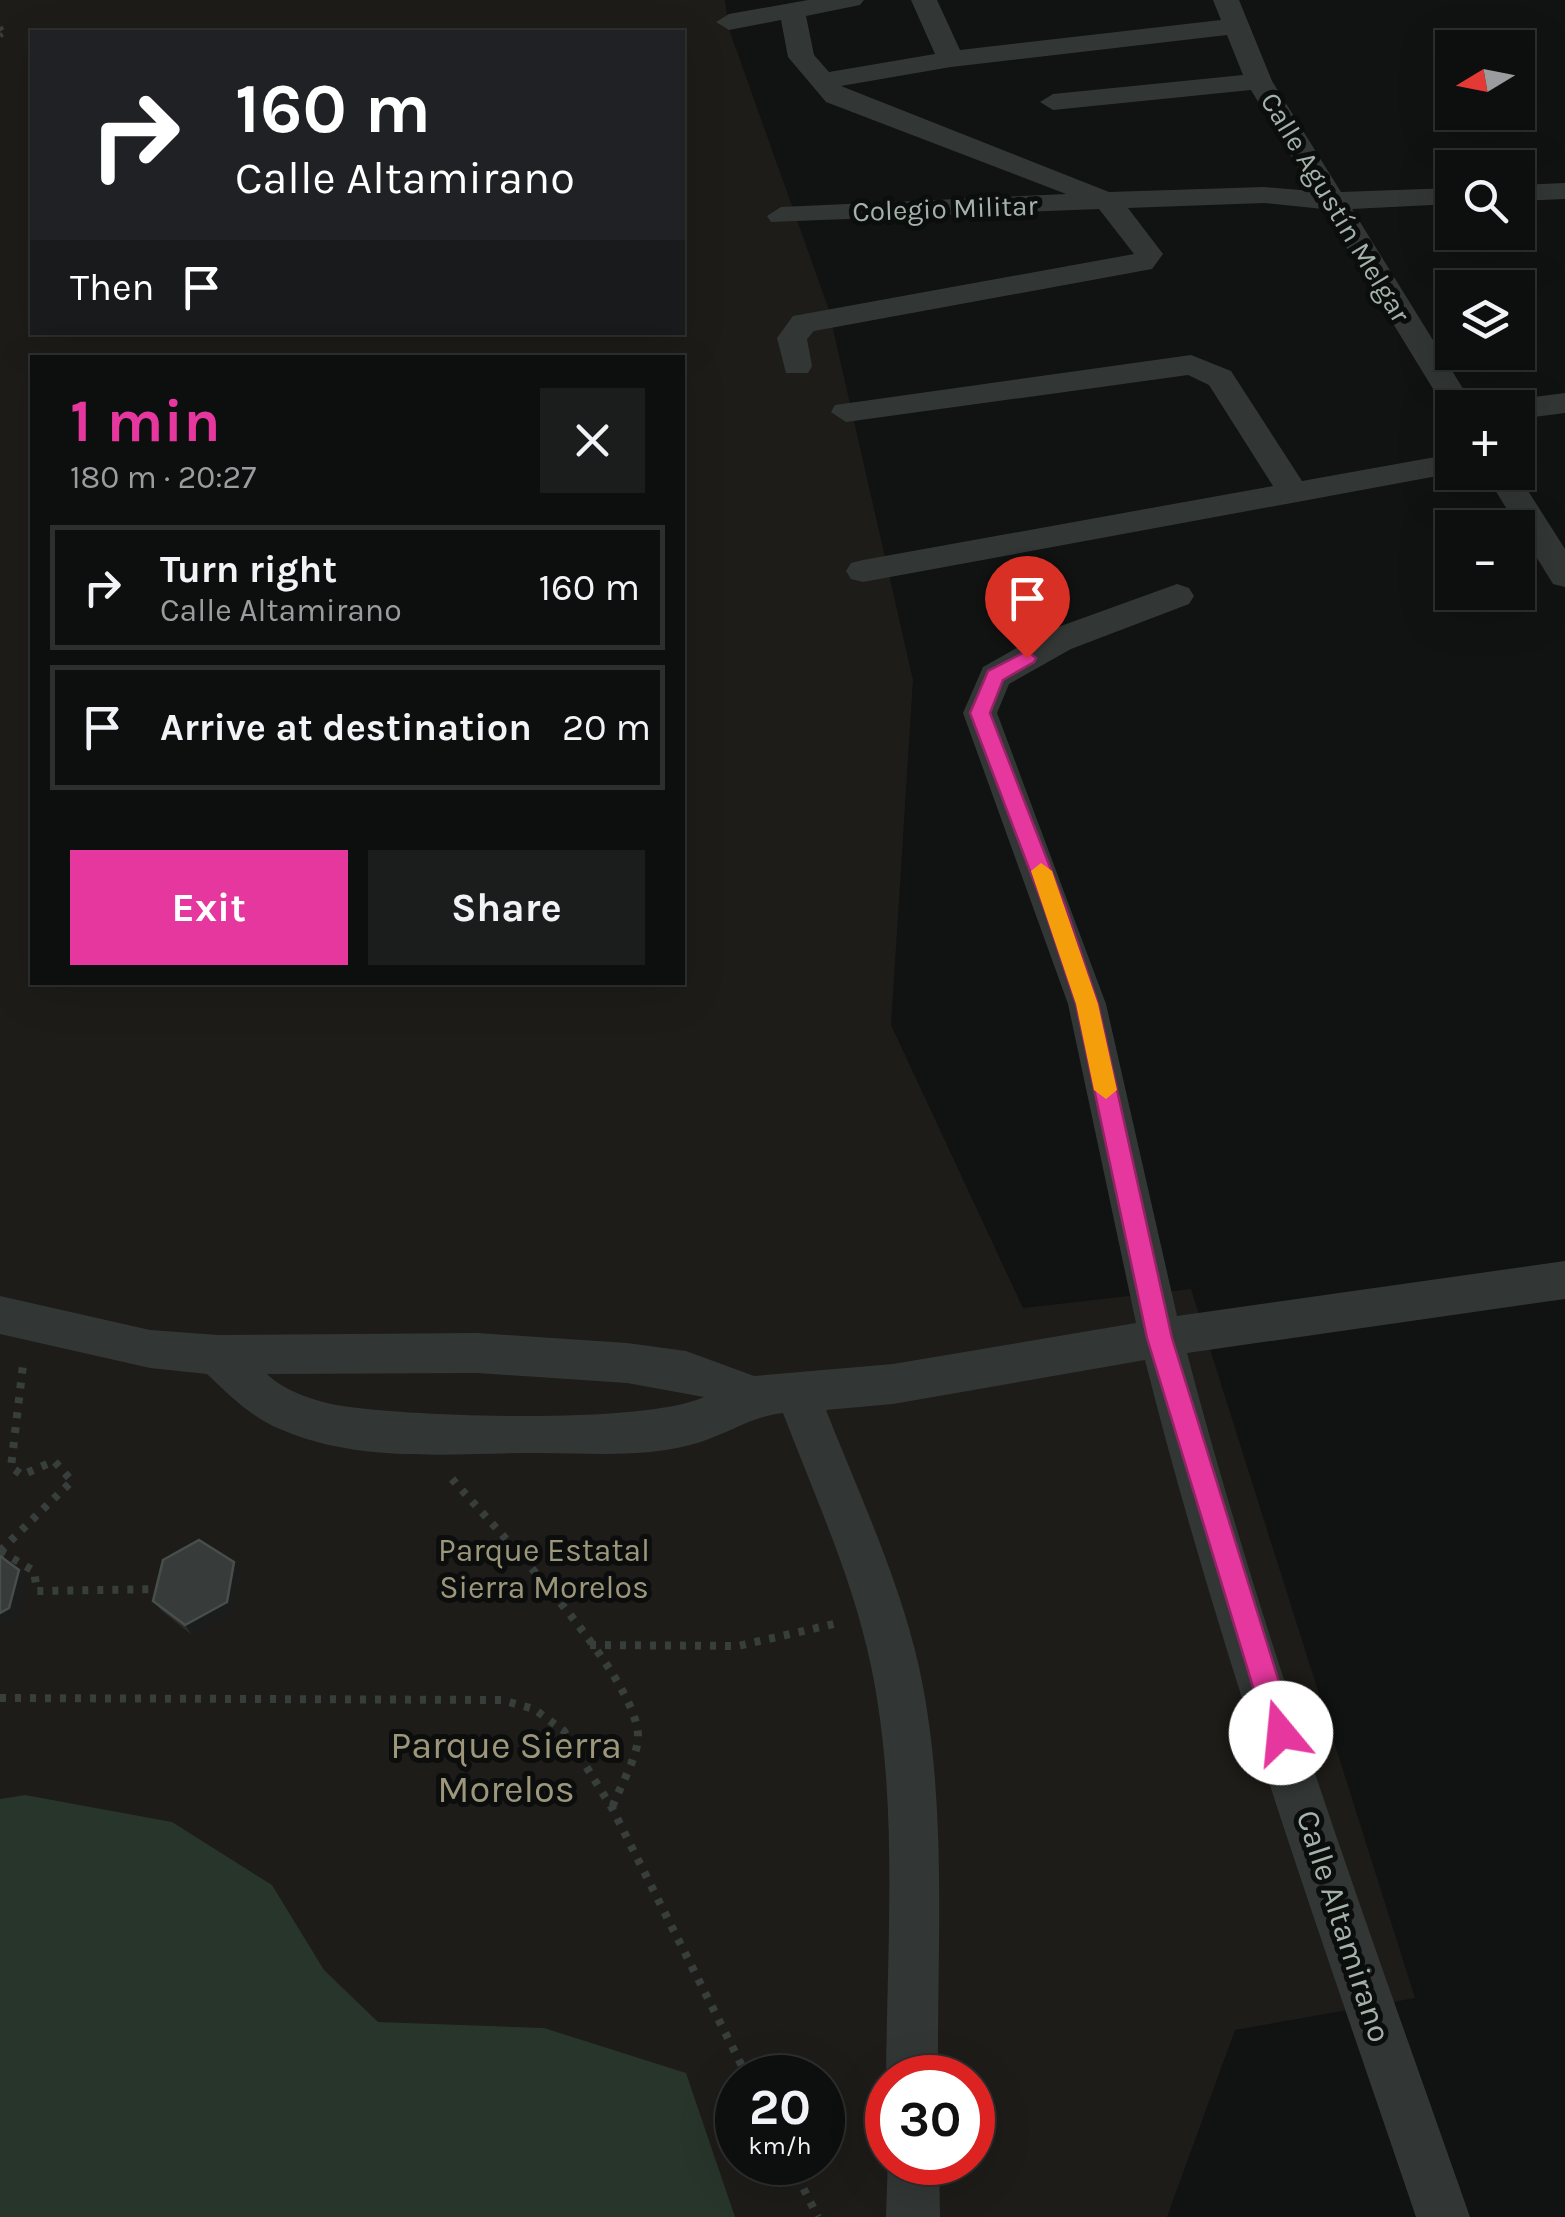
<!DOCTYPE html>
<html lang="en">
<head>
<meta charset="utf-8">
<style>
	body { margin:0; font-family:Karla,sans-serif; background:#1b1c1c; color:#f1f3f6; height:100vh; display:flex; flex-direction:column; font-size:38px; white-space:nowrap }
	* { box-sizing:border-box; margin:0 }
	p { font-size:32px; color:#9a9c9e }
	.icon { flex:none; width:55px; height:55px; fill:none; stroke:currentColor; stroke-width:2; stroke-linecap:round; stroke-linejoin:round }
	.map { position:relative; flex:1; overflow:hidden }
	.drawer { position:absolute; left:30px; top:355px; width:655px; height:630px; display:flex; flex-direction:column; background:#0d0e0e; border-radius:0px; box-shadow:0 10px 40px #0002,0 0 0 2px #2d2e2e }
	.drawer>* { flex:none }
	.banner { position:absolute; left:30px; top:30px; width:655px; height:305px; border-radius:0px; box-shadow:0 10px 40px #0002,0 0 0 2px #2d2e2e; background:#202124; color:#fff; overflow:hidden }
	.needle { width:65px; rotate:260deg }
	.buttons { position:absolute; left:1435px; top:30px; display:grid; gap:20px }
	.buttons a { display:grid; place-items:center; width:100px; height:100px; border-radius:0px; background:#0d0e0e; box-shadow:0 10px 40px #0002,0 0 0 2px #2d2e2e; font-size:50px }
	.speed { position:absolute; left:715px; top:2055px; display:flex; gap:20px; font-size:50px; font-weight:700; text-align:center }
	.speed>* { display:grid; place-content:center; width:130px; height:130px; border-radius:50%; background:#0d0e0e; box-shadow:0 10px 40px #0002,0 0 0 2px #2d2e2e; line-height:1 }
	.speed small { font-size:25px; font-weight:400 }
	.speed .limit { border:15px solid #d22; background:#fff; color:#111 }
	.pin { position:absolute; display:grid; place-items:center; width:85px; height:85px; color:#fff; margin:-102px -42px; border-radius:50% 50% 50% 0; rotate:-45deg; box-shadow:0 0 10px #0007 }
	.pin .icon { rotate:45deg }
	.me { position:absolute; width:110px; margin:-55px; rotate:343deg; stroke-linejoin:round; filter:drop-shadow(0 0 8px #0008) }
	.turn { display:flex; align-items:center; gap:35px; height:210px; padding:0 40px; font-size:45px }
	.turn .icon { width:130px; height:130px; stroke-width:2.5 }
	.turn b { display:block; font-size:70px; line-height:85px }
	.then { display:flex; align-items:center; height:95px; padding:0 40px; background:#0003; gap:20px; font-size:38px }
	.round { display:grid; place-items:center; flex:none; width:105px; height:105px; border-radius:0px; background:#1b1c1c }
	.headline { display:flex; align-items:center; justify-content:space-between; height:170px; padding:0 40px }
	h1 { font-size:60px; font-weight:700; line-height:75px; color:#e5379e }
	.primary-button { display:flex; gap:20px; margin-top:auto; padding:20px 40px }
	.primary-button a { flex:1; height:115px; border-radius:0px; background:#e5379e; color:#fff; font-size:40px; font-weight:700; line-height:115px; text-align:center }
	.primary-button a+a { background:#1b1c1c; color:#f1f3f6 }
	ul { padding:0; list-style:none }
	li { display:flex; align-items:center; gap:30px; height:125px; margin:0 20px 15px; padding:0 20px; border:5px solid #2d2e2e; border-radius:0px }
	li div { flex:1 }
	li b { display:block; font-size:38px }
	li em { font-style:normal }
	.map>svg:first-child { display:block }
	.green { fill:#1d1c18; fill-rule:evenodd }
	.water { fill:#28352b }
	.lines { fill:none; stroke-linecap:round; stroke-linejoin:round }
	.path-far1 { stroke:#383e3b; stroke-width:5; stroke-dasharray:4 5; stroke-linecap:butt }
	.path { stroke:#383e3b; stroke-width:8; stroke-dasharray:6 9; stroke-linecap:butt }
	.minor { fill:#323735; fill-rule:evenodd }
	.wall { fill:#2a2d2c }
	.shaded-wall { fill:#1b1c1c }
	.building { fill:#373b3a; stroke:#484e4c; stroke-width:2.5 }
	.route { fill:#e5379e; stroke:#952467; stroke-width:2.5 }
	.slow { fill:#f59e0b }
	.labels { text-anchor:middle; stroke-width:10; stroke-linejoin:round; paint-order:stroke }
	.far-street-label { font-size:28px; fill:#a3b2aa; stroke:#0c0d0d }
	.park-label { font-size:32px; fill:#9c967b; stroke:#0c0d0d }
	.street-label { font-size:32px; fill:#a3b2aa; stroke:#0c0d0d }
	.near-park-label { font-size:38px; fill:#9c967b; stroke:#0c0d0d }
</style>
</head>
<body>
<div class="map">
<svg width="1565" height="2217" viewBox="0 0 1565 2217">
	<rect width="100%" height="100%" fill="#111212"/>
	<path class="green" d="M0,0H725L729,29L828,307L913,680L891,1025L1023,1308L1191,1289L1415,1998L1235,2030L1167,2217H0ZM32,32H682V332H32ZM32,358H682V982H32ZM738,2078H822V2162H738ZM888,2078H972V2162H888Z"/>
	<path class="water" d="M25,1795L172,1822L272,1885L324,1970L378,2022L544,2028L686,2073L735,2217H0V1799Z"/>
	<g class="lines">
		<path class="path-far1" d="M0,27L4,33L0,36"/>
		<g class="path">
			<path d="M452,1479C495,1528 635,1673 638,1735C639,1755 619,1788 612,1808"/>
			<path d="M0,1551L72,1481L54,1461L22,1475L11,1467L23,1365"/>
			<path d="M0,1551L34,1571L37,1591L162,1589"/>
			<path d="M590,1645L738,1646L834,1624"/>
			<path d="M0,1698L502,1700L534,1709L564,1731L612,1808L748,2078"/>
			<path d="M790,2162L818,2217"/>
		</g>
		<g class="minor">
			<path d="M808,0H864L860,5L806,16L814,55L829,72L935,54L911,0H937L960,50L1221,20L1213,0H1239L1272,81L1341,192L1452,188V204L1352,209L1475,408H1452V416L1449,415L1323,209L1264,203L1128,208L1163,254L1152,269L814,331L807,339L812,366L808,373H786L777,338L793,316L1134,254L1099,209L771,222L767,216L781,207L1066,194L826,102L788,57L781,20L729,30L716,22L729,14ZM1227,35L1243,75L1053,94L1040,102L1053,110L1251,90L1312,191L1264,187L1109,192L841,86L951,67Z"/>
			<path d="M1565,183V199L1518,201V185Z"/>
			<path d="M1191,355L1231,371L1302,481L1452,454V472H1459L863,582L851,579L846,571L851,563L863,560L1273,486L1209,385L1188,375L846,422L831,412L835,405Z"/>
			<path d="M1565,393V413L1518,419V408H1503L1518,399Z"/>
			<path d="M1484,472H1516L1565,549V587L1553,584Z"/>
			<path d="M1177,584L1189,588L1194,596L1189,604L1071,649L1009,684L997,713L1106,1004L1177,1316L1565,1261V1299L1187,1353C1264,1646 1370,1932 1470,2217H1416C1320,1934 1218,1650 1145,1360L893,1404L826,1410C859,1494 899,1578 919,1667C948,1801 937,1942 938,2078H888V2082L886,2078C887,1942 899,1800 871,1666C853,1579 815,1497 783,1413C748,1417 724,1437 690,1445C641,1458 588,1453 538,1453C455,1453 358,1464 280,1429C250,1416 230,1396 207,1374L150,1368L0,1334V1296L150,1330L218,1335L477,1333L627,1343L686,1351L754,1376L893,1364L1136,1323L1068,1004L963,713L983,667L1047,631ZM477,1373L627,1383L704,1397C644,1425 406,1417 336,1405C313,1400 284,1391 267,1374Z"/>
			<path d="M888,2156V2162H939L940,2217H886Z"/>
		</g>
	</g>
	<path class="wall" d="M240,1572L234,1611L192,1635L161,1610L153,1601Z"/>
	<g class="shaded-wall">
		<path d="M234,1562L240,1572L234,1611L192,1635L185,1625Z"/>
		<path d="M19,1570L28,1579L18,1618L0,1628V1613Z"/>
	</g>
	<g class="building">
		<path d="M199,1540L234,1562L227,1602L185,1625L153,1601L163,1560Z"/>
		<path d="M0,1556L19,1570L9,1608L0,1613Z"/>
	</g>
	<path class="route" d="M1027,651L1036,658L1034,662L1003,680L990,713L1066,908L1098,1004L1172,1338L1295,1733L1291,1743L1281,1747L1271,1743L1267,1733L1147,1338L1076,1004L1044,908L970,713L988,671Z"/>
	<path class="slow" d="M1041,863L1052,871L1098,1004L1117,1090L1106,1099L1094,1090L1076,1004L1031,871Z"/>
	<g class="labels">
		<g class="far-street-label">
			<text transform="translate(1336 207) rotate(59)" y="10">Calle Agustín Melgar</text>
			<text transform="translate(945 208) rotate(-2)" y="10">Colegio Militar</text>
		</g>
		<g class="park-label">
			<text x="544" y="1561">Parque Estatal<tspan x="544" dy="37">Sierra Morelos</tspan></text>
		</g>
		<g class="street-label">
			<text transform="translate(1344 1926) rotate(72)" y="11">Calle Altamirano</text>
		</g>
		<g class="near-park-label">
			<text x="506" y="1758">Parque Sierra<tspan x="506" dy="44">Morelos</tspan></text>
		</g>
	</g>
</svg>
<div class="buttons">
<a><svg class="needle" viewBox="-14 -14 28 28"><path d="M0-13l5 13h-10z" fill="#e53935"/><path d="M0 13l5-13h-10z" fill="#9a9c9e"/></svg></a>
<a><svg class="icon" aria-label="search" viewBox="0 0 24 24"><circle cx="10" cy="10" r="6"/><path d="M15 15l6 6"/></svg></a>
<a><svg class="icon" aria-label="layers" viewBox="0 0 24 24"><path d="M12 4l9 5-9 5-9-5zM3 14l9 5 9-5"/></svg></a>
<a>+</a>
<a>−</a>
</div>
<div class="speed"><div>20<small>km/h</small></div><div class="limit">30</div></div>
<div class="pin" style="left:1027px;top:658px;background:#d93025"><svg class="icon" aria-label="arrive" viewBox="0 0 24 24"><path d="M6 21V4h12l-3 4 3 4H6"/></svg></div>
<svg class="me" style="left:1281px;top:1733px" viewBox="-20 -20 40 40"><circle r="19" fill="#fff"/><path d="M0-13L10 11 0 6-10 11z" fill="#e5379e"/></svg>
<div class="banner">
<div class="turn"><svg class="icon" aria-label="right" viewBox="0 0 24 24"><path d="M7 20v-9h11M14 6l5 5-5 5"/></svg><div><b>160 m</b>Calle Altamirano</div></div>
<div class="then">Then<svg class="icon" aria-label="arrive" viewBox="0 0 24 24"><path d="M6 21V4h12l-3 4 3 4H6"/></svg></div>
</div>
<section class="drawer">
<div class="headline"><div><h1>1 min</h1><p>180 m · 20:27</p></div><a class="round"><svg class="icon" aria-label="close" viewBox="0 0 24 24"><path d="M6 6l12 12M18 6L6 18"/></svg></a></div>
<ul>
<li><svg class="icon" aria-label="right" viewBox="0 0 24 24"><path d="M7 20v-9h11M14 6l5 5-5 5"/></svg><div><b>Turn right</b><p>Calle Altamirano</p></div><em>160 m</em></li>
<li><svg class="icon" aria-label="arrive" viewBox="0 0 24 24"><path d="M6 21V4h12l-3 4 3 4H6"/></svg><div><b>Arrive at destination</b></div><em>20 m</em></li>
</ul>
<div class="primary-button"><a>Exit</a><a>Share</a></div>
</section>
</div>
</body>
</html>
